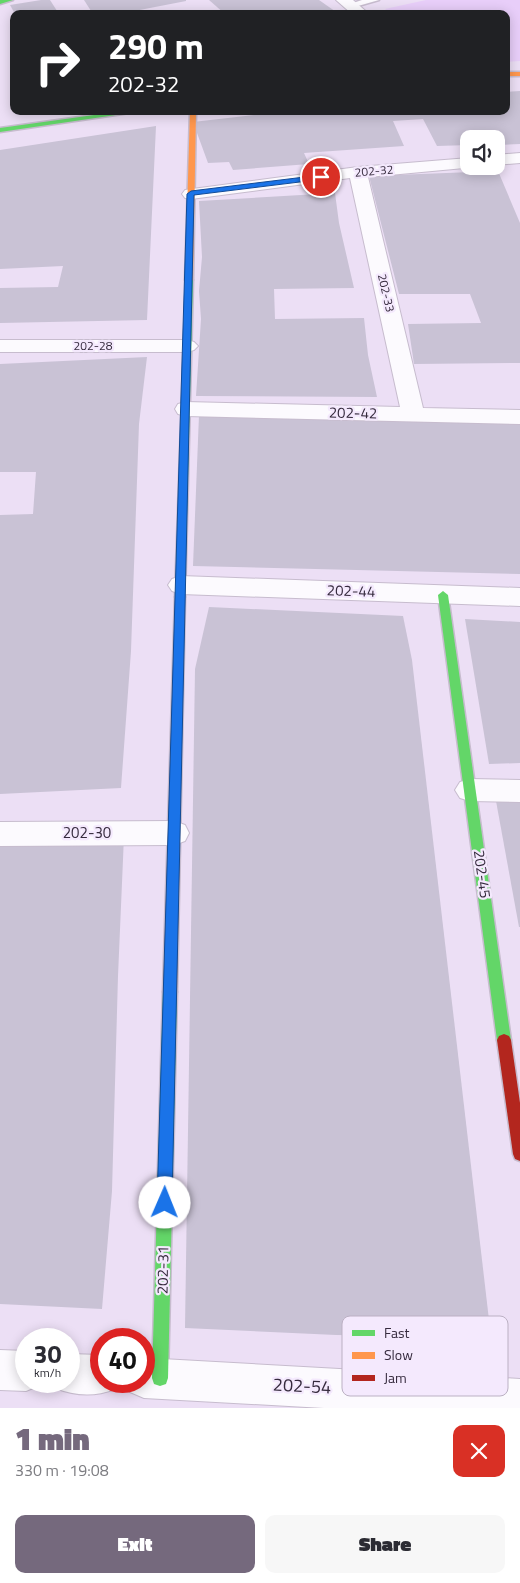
<!DOCTYPE html>
<html lang="en">
<head>
<meta charset="utf-8">
<style>
	body { margin:0; font-family:"Titillium Web",sans-serif; background:#f7f7f7; color:#2b2b33; height:100vh; display:flex; flex-direction:column; font-size:19px; white-space:nowrap }
	* { box-sizing:border-box; margin:0 }
	p { font-size:16px; color:#7c7c81 }
	.icon { flex:none; width:28px; height:28px; fill:none; stroke:currentColor; stroke-width:2; stroke-linecap:round; stroke-linejoin:round }
	.map { position:relative; height:1408px; overflow:hidden }
	.drawer { display:flex; flex-direction:column; background:#fff; flex:1 }
	.drawer>* { flex:none }
	.guide { position:absolute; left:10px; top:10px; width:500px; height:105px; border-radius:10px; box-shadow:0 2px 12px #0003; background:#202124; color:#fff; overflow:hidden }
	.controls { position:absolute; left:460px; top:130px; display:grid; gap:10px }
	.controls a { display:grid; place-items:center; width:45px; height:45px; border-radius:10px; background:#fff; box-shadow:0 2px 12px #0003; font-size:25px }
	.speed { position:absolute; left:15px; top:1328px; display:flex; gap:10px; font-size:25px; font-weight:700; text-align:center }
	.speed>* { display:grid; place-content:center; width:65px; height:65px; border-radius:50%; background:#fff; box-shadow:0 2px 12px #0003; line-height:1 }
	.speed small { font-size:12px; font-weight:400 }
	.speed .limit { border:8px solid #d22; background:#fff; color:#111 }
	.pin { position:absolute; display:grid; place-items:center; width:42px; height:42px; color:#fff; margin:-21px; border:2px solid #fff; border-radius:50%; box-shadow:0 1px 5px #0007 }
	.me { position:absolute; width:55px; margin:-28px; rotate:1deg; stroke-linejoin:round; filter:drop-shadow(0 0 4px #0008) }
	.turn { display:flex; align-items:center; gap:18px; height:105px; padding:0 15px; font-size:22px }
	.turn .icon { width:65px; height:65px; stroke-width:2.5 }
	.turn b { display:block; font-size:35px; line-height:42px }
	.round { display:grid; place-items:center; flex:none; width:52px; height:52px; border-radius:10px; background:#f7f7f7 }
	.head { display:flex; align-items:center; justify-content:space-between; height:85px; padding:0 15px }
	h1 { font-size:30px; font-weight:800; line-height:38px; color:#75697d }
	.cta { display:flex; gap:10px; margin-top:auto; padding:10px 15px }
	.cta a { flex:1; height:58px; border-radius:10px; background:#75697d; color:#fff; font-size:20px; font-weight:800; line-height:58px; text-align:center }
	.cta a+a { background:#f7f7f7; color:#2b2b33 }
	.map>svg:first-child { display:block }
	.green { fill:#e8cef9 }
	.building { fill:#c9c2d5 }
	.lines { fill:none; stroke-linecap:round; stroke-linejoin:round }
	.lane-casing { stroke:#c7bcce; stroke-width:3 }
	.street-casing { stroke:#c7bcce; stroke-width:2 }
	.fast-casing { stroke:#c7bcce; stroke-width:3 }
	.slow-casing { stroke:#c7bcce; stroke-width:3 }
	.jam-casing { stroke:#c7bcce; stroke-width:3 }
	.lane { fill:#fcfafe; fill-rule:evenodd }
	.street { fill:#fcfafe; fill-rule:evenodd }
	.fast { fill:#63d668; fill-rule:evenodd }
	.slow { fill:#ff974d; fill-rule:evenodd }
	.jam { fill:#b3261e; fill-rule:evenodd }
	.route { fill:#1a73e8; stroke:#114b97 }
	.labels { text-anchor:middle; stroke-width:4.5; stroke-linejoin:round; paint-order:stroke }
	.far-street-label { font-size:12px; fill:#352a3d; stroke:#f4e9fd }
	.street-label { font-size:15px; fill:#352a3d; stroke:#f4e9fd }
	.near-street-label { font-size:18px; fill:#352a3d; stroke:#f4e9fd }
	.key { fill:#f4e9fd; stroke:#bbb0c3; stroke-width:1 }
	.key-label { font-size:14px; fill:#352a3d }
</style>
</head>
<body>
<div class="map">
<svg width="520" height="1408" viewBox="0 0 520 1408">
	<rect width="100%" height="100%" fill="#ecdff5"/>
	<path class="green" d="M426,0H520V61L506,62V14H392L385,9Z"/>
	<g class="building">
		<path d="M41,0H50L59,14H15L10,5Z"/>
		<path d="M84,0H186V1L119,14H93Z"/>
		<path d="M209,0H319L339,14H225Z"/>
		<path d="M520,91V144L496,145V139H469V145L437,146L423,119L393,121L404,146L304,153L309,164L233,170L229,162L208,163L193,122L287,111H506V92Z"/>
		<path d="M156,126L147,320L0,323V288L58,287L63,266L0,269V150Z"/>
		<path d="M498,171L520,223V363L414,364L408,324L481,323L470,294H399L369,176Z"/>
		<path d="M335,193L339,223L354,288L274,289L275,319L364,318L368,355L377,397L196,396L201,319L199,291L202,257L199,201Z"/>
		<path d="M147,357L139,424L131,651L121,788L0,794V515L33,514L36,472H0V364Z"/>
		<path d="M199,415L520,423V574L193,566Z"/>
		<path d="M209,607L403,616L412,660L491,1337L336,1335L185,1328L195,669Z"/>
		<path d="M465,619L520,622V763L489,764Z"/>
		<path d="M496,801H520V927H519Z"/>
		<path d="M124,836L118,976L112,1191L102,1309L0,1304V838Z"/>
	</g>
	<g class="lines">
		<g class="lane-casing">
			<path id="lane" d="M362,0H379L351,8L347,5Z"/>
		</g>
		<g class="street-casing">
			<g id="street">
				<path d="M336,0H353L369,14H352Z"/>
				<path d="M520,153V163L496,165V155Z"/>
				<path d="M469,158V166L475,167L368,177L423,408L520,410V424L186,416L178,414L175,409L178,404L186,402L400,407L350,178L191,199L185,198L182,194L185,190L358,167Z"/>
				<path d="M0,340H187L194,342L198,346L194,350L187,352H0Z"/>
				<path d="M181,576L520,588V606L181,594L172,591L168,585L172,579Z"/>
				<path d="M470,779L520,780V802L470,801L460,798L455,790L460,782Z"/>
				<path d="M174,821L185,825L189,833L185,841L174,845L0,846V822Z"/>
				<path d="M0,1350L26,1351V1381H42L40,1385L26,1391L0,1390Z"/>
				<path d="M69,1354L101,1355V1381H118L115,1389C95,1397 75,1396 55,1388L52,1381H69Z"/>
				<path d="M144,1358L520,1379V1408H324L144,1398L130,1392L126,1381H144Z"/>
			</g>
		</g>
		<g class="fast-casing">
			<g id="fast">
				<path d="M0,0H13L0,4Z"/>
				<path d="M123,111H143L0,132V128Z"/>
				<path d="M186,278L193,280L185,597L180,601L175,597Z"/>
				<path d="M443,591L448,595L511,1040L509,1044L504,1046L499,1044L497,1040L438,595Z"/>
				<path d="M170,986L175,988L177,992L168,1378L166,1384L160,1386L154,1384L152,1378L163,992L165,988Z"/>
			</g>
		</g>
		<g class="slow-casing">
			<g id="slow">
				<rect x="506" y="72" width="14" height="4"/>
				<path d="M190,111H196L193,280L189,282L185,280Z"/>
				<path d="M180,593L185,597L177,992L175,996L170,998L165,996L163,992L175,597Z"/>
			</g>
		</g>
		<g class="jam-casing">
			<path id="jam" d="M504,1034L509,1036L511,1040L520,1103V1161L515,1159L513,1154L497,1040L499,1036Z"/>
		</g>
		<use href="#lane" class="lane"/>
		<use href="#street" class="street"/>
		<use href="#fast" class="fast"/>
		<use href="#slow" class="slow"/>
		<use href="#jam" class="jam"/>
	</g>
	<path class="route" d="M321,175L325,177L324,179L194,195L172,1203L170,1208L165,1211L159,1208L157,1203L187,194L191,191Z"/>
	<g class="labels">
		<g class="far-street-label">
			<text transform="translate(374 171) rotate(-5)" y="4">202-32</text>
			<text transform="translate(386 293) rotate(77)" y="4">202-33</text>
			<text x="93" y="350">202-28</text>
		</g>
		<g class="street-label">
			<text transform="translate(353 413) rotate(1)" y="5">202-42</text>
			<text transform="translate(351 591) rotate(2)" y="5">202-44</text>
			<text x="87" y="838">202-30</text>
			<text transform="translate(482 874) rotate(82)" y="5">202-45</text>
			<text transform="translate(163 1270) rotate(-89)" y="5">202-31</text>
		</g>
		<g class="near-street-label">
			<text transform="translate(302 1386) rotate(3)" y="6">202-54</text>
		</g>
	</g>
	<rect x="342" y="1316" width="166" height="80" rx="8" class="key"/>
	<rect x="352" y="1330" width="23" height="6" fill="#63d668"/>
	<rect x="352" y="1352" width="23" height="7" fill="#ff974d"/>
	<rect x="352" y="1375" width="23" height="6" fill="#b3261e"/>
	<g class="key-label">
		<text x="384" y="1338">Fast</text>
		<text x="384" y="1360">Slow</text>
		<text x="384" y="1383">Jam</text>
	</g>
</svg>
<div class="controls">
<a><svg class="icon" aria-label="sound" viewBox="0 0 24 24"><path d="M4 9h4l5-4v14l-5-4H4zM17 9q2 3 0 6"/></svg></a>
</div>
<div class="speed"><div>30<small>km/h</small></div><div class="limit">40</div></div>
<div class="pin" style="left:321px;top:177px;background:#d93025"><svg class="icon" aria-label="arrive" viewBox="0 0 24 24"><path d="M6 21V4h12l-3 4 3 4H6"/></svg></div>
<svg class="me" style="left:165px;top:1203px" viewBox="-20 -20 40 40"><circle r="19" fill="#fff"/><path d="M0-13L10 11 0 6-10 11z" fill="#1a73e8"/></svg>
<div class="guide">
<div class="turn"><svg class="icon" aria-label="right" viewBox="0 0 24 24"><path d="M7 20v-9h11M14 6l5 5-5 5"/></svg><div><b>290 m</b>202-32</div></div>
</div>
</div>
<section class="drawer">
<div class="head"><div><h1>1 min</h1><p>330 m · 19:08</p></div><a class="round" style="background:#d93025;color:#fff"><svg class="icon" aria-label="close" viewBox="0 0 24 24"><path d="M6 6l12 12M18 6L6 18"/></svg></a></div>
<div class="cta"><a>Exit</a><a>Share</a></div>
</section>
</body>
</html>
